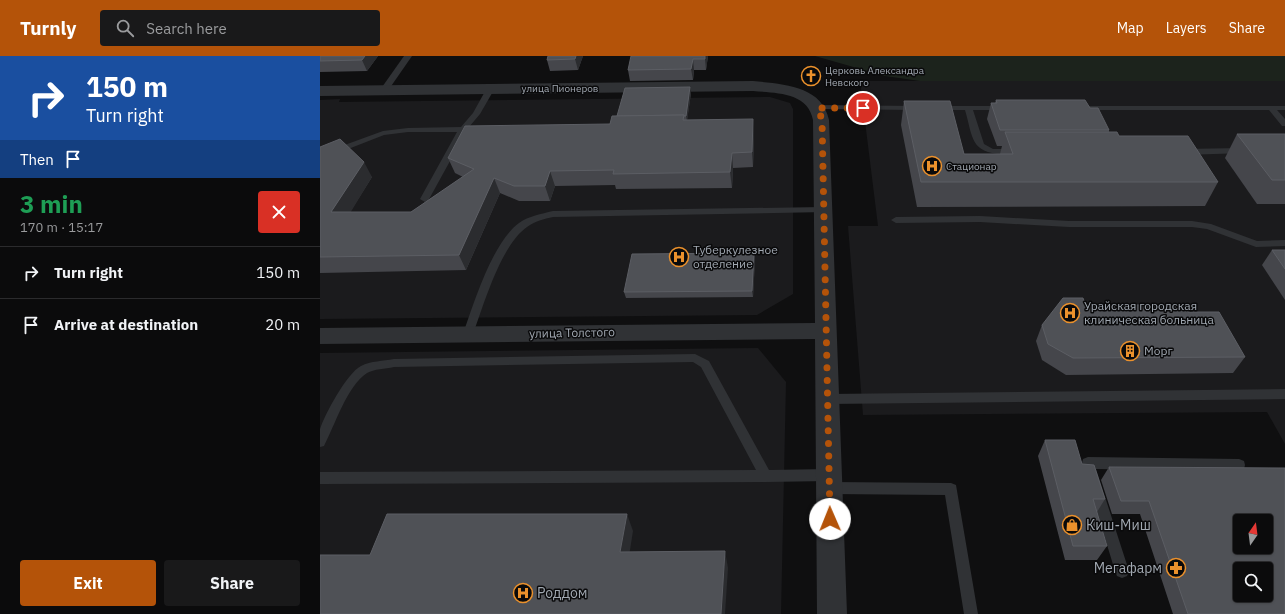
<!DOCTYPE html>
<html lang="en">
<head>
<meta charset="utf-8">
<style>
	body { margin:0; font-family:"IBM Plex Sans",sans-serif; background:#19191a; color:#f1f3f6; height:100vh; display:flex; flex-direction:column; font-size:15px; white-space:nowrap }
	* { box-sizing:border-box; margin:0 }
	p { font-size:13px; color:#9a9b9d }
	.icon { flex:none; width:22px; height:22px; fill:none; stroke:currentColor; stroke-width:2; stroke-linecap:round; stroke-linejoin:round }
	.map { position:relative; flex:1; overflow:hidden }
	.side { display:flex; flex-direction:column; background:#0b0b0c; width:320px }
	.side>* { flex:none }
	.guide { background:#1a4fa0; color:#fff; overflow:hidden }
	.needle { width:26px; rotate:14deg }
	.controls { position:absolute; left:913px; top:458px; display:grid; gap:8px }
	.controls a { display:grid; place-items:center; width:40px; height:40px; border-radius:4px; background:#0b0b0c; box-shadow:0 1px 3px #0004,0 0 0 1px #2b2b2d; font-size:20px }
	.pin { position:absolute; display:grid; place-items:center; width:34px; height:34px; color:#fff; margin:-17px; border:2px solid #fff; border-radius:50%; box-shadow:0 1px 4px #0007 }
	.me { position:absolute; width:44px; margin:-22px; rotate:359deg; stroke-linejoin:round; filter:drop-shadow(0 0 3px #0008) }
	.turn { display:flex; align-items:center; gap:14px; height:84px; padding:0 20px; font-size:18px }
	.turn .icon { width:52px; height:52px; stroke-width:2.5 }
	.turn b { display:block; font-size:28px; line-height:34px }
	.then { display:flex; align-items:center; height:38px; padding:0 20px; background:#0003; gap:8px; font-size:15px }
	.round { display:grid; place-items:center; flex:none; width:42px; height:42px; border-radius:4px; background:#19191a }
	.head { display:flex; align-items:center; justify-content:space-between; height:68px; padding:0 20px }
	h1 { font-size:24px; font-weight:700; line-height:30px; color:#1e9e55 }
	.button { display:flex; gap:8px; margin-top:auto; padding:8px 20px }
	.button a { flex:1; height:46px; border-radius:4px; background:#b45309; color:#fff; font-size:16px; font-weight:700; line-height:46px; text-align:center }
	.button a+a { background:#19191a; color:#f1f3f6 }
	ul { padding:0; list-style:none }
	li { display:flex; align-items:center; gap:12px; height:52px; padding:0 20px; border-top:1px solid #2b2b2d }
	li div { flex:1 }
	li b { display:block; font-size:15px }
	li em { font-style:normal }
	header { display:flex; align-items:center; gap:24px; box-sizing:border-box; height:56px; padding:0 20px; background:#b45309; color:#fff }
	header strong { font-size:19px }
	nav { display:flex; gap:22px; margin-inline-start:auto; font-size:14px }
	.search { width:280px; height:36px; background:#19191a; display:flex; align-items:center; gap:10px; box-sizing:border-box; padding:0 14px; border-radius:4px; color:#9a9b9d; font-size:15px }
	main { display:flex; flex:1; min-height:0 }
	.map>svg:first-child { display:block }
	.built { fill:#1b1b1d }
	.green { fill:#1c231c }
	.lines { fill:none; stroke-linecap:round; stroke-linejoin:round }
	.service { fill:#303235; fill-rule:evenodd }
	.minor { fill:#303235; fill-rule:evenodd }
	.wall { fill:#45464b }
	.shaded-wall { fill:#2b2c2f }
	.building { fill:#4f5156; stroke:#5c5e64; fill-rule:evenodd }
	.route { stroke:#b45309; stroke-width:7; stroke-dasharray:0 12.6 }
	.labels { text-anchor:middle; stroke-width:3; stroke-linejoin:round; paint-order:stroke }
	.far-poi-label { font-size:10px; fill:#a1a8b1; stroke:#0a0a0b; text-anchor:start }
	.far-street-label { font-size:10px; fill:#a1a8b1; stroke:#0a0a0b }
	.poi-label { font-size:12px; fill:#a1a8b1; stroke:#0a0a0b; text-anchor:start }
	.street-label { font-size:12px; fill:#a1a8b1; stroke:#0a0a0b }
	.near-poi-label { font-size:14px; fill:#a1a8b1; stroke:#0a0a0b; text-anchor:start }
</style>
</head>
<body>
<header>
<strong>Turnly</strong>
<div class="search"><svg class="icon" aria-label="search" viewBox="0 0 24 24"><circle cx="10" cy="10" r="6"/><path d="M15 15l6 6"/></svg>Search here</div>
<nav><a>Map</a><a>Layers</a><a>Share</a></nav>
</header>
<main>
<section class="side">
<div class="guide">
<div class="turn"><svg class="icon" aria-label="right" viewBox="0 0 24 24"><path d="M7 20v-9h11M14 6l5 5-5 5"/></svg><div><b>150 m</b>Turn right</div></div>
<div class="then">Then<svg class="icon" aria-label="arrive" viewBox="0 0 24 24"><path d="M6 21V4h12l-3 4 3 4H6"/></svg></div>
</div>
<div class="head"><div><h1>3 min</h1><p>170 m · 15:17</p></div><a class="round" style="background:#d93025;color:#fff"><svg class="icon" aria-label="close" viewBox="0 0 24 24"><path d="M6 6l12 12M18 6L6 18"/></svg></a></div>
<ul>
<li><svg class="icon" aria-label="right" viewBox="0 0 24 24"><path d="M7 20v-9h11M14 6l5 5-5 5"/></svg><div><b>Turn right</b></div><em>150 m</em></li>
<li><svg class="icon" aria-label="arrive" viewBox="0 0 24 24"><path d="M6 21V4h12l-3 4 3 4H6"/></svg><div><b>Arrive at destination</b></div><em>20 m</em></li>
</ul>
<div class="button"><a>Exit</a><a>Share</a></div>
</section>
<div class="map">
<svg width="965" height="558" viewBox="0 0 965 558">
	<rect width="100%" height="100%" fill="#0f0f10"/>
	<g class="built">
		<path d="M540,25H965V388L947,356L543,359L528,170H558Z"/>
		<path d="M450,41L470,47L473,53V238L437,259L0,263V44L20,43L19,46Z"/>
		<path d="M438,292L466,326L461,558H0V297Z"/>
	</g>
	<path class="green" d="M495,0H965V25H600L565,20Z"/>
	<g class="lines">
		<g class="service">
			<path d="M84,0H92L67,36H61L60,34Z"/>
			<path d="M168,30L175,32L160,58L149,71H158L162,73L158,75L146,76L108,145L105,146L100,143L137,76H88L64,79L0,104V98L63,75L88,72L141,71L153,57Z"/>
			<path d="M495,49L597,50L601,52L597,54L498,53L494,51Z"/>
			<path d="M614,50H686V54H653L664,88L673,93H694L698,96C694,100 689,98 683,98C650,97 653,81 645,54H614Z"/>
			<path d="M760,50H965V54H957L965,63V70H962L949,54H760Z"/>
			<path d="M922,92L925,93V97L863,99L859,96L863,93Z"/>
			<path d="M503,151L508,154L506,156L233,161C224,163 215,165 207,171C181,189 164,248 153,278L148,282L143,278C154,247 172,187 199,167C209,160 221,158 233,155Z"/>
			<path d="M660,160L749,165H872L891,168L937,185L965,184V190L936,191L887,173L872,171H749L660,166L576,167L571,164L576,161Z"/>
			<path d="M375,298L389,305L449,414L509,413L514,415L515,419L514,423L509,425L446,426L0,428V416L436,414L381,311L373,306L74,311C65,313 54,313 47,317C27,330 15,369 4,390L0,391C0,386 0,378 0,373C5,358 27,317 41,310C51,305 63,305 74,303Z"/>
			<path d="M965,333V343L507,348L503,346L501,343L503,340L507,338Z"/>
			<path d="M768,401L919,403L924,405L925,409L924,413L919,415L776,413L809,515L807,520L802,522L797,520L795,515L762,407L763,403Z"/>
			<path d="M510,426L631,427L636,429L658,558H644L625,439L510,438L505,436L503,432L505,428Z"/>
		</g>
		<path class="minor" d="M433,25C462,28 502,29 509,64L527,558H497L495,283L0,288V272L495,267L493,64C488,36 456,37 433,35L0,40V30Z"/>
	</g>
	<g class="wall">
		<path d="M0,0H58L47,15L0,16Z"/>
		<path d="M228,0H263L258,14L230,15L227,4Z"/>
		<path d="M388,0L386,14H374L373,24L310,25L308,14Z"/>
		<path d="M371,37L367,64L434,77L433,111L413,112L412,132L296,133L295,129L235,130L230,145H199L180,137L146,214L0,217V91L52,121L30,156H91L143,121L135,117L128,102L290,68L297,60Z"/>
		<path d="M676,44L770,52L789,74V76L898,126L885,150L597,151L581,69L584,45L644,98H680L682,90H677L667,63L671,47H675Z"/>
		<path d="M917,78H965V148H937L905,102Z"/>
		<path d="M952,194H965V244L942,209Z"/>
		<path d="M434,197L435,203L433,241L306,242L304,236Z"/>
		<path d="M766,250L868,256L925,301L913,317L746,319L722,304L716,285L722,269Z"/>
		<path d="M725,384L762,408L785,443L777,456L787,490L777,504H745L718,400Z"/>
		<path d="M789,411L965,558H853L820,458H792L781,424Z"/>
	</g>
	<g class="shaded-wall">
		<path d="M45,0H58L47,15L42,4Z"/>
		<path d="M256,0H263L258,14L255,3Z"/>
		<path d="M385,0H388L386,14L385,3Z"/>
		<path d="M373,3L374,14L373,24L371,13Z"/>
		<path d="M370,31L371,37L367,66L366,60Z"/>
		<path d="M433,63L434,77L433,111L432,96Z"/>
		<path d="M412,97L413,112L412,132L410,116Z"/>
		<path d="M44,106L52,121L21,172L11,156Z"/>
		<path d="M230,115L235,130L230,145L225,130Z"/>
		<path d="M174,122L180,137L146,214L139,199Z"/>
		<path d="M434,197L435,203L433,241L432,235Z"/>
		<path d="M307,458L313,475L307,513L300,496Z"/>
		<path d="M405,495L408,512L405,558H401Z"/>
	</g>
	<g class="building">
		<path d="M0,0H45L42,4L0,5Z"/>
		<path d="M228,0H256L255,3L227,4Z"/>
		<path d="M311,0H385V3H373L371,13L308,14Z"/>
		<path d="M370,31L366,60H364V59L297,60L305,32Z"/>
		<path d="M676,44H765L770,52H778L789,74H680L671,47H677Z"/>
		<path d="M584,45H630L644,98H693L685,76H797L799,80H868L898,126H601Z"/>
		<path d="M364,59L363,64L433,63L432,96L412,97L410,116L293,118L294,114L230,115L225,130H194L174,122L139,199L0,201V91L20,83L44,106L11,156H91L154,113L128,102L145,70L290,68L292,60Z"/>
		<path d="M917,78H965V124H952Z"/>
		<path d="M952,194H965V213Z"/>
		<path d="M434,197L432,235L304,236L312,198Z"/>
		<path d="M743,242H763L766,250L864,248L868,256H899L925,301L753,302L728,288L722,269Z"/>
		<path d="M725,384H755L762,408L774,409L785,443H773L787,490H753Z"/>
		<path d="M789,411L965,412V558H868L829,445H801ZM920,465H946V491H920ZM920,513H946V539H920Z"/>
		<path d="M67,458H307L300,496L405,495L401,558H0V499H50Z"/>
	</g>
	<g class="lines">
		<path class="route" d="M510,463L502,64L498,52H543"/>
	</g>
	<defs>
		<g id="church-ring" transform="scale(1)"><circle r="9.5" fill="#0a0a0b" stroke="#eb912c" stroke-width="1.5"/><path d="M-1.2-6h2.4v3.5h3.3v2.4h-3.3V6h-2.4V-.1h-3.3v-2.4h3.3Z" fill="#eb912c"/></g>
		<g id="hospital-ring" transform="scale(1)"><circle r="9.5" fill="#0a0a0b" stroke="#eb912c" stroke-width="1.5"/><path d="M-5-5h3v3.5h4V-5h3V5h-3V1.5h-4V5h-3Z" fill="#eb912c"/></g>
		<g id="building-ring" transform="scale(1)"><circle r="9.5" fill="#0a0a0b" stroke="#eb912c" stroke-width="1.5"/><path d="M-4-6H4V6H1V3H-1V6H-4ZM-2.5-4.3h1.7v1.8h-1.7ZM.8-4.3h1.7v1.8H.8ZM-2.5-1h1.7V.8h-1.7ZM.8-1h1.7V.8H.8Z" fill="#eb912c"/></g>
		<g id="shop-ring" transform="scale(1)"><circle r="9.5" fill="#0a0a0b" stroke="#eb912c" stroke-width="1.5"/><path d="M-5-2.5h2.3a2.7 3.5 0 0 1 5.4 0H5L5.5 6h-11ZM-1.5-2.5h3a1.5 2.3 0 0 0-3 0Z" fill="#eb912c"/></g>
		<g id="pharmacy-ring" transform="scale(1)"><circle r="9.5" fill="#0a0a0b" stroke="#eb912c" stroke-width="1.5"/><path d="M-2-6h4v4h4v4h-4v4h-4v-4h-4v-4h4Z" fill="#eb912c"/></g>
	</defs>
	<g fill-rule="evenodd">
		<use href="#church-ring" x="491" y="20"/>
		<use href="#hospital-ring" x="612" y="110"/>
		<use href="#hospital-ring" x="359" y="201"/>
		<use href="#hospital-ring" x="750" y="257"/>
		<use href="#building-ring" x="810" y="295"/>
		<use href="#shop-ring" x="752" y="469"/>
		<use href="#pharmacy-ring" x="856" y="512"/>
		<use href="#hospital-ring" x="203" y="537"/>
	</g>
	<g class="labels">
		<g class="far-poi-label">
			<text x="505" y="18">Церковь Александра<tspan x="505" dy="12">Невского</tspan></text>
			<text x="626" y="114">Стационар</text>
		</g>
		<g class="far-street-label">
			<text x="240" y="36">улица Пионеров</text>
		</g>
		<g class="poi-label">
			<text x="373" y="198">Туберкулезное<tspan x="373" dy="14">отделение</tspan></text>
			<text x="764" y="254">Урайская городская<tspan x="764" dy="14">клиническая больница</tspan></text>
			<text x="824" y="299">Морг</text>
		</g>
		<g class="street-label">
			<text transform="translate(252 277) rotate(-1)" y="4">улица Толстого</text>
		</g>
		<g class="near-poi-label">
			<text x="766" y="474">Киш-Миш</text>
			<text x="842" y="517" text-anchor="end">Мегафарм</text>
			<text x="217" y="542">Роддом</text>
		</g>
	</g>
</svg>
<div class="controls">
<a><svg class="needle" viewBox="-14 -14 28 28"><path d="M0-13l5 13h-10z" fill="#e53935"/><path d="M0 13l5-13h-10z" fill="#9a9b9d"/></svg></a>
<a><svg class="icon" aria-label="search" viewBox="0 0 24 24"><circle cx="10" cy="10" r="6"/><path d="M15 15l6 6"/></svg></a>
</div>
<div class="pin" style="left:543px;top:52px;background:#d93025"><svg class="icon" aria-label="arrive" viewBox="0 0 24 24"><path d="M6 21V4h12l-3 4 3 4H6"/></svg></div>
<svg class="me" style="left:510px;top:463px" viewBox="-20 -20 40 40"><circle r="19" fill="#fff"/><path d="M0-13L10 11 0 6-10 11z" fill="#b45309"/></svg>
</div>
</main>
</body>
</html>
